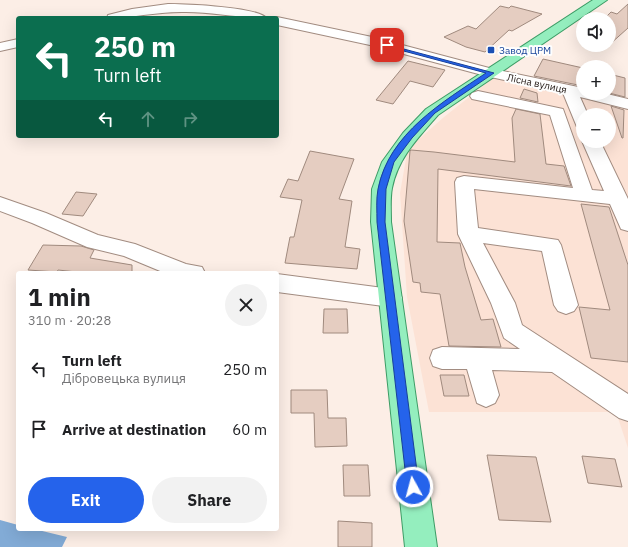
<!DOCTYPE html>
<html lang="en">
<head>
<meta charset="utf-8">
<style>
	body { margin:0; font-family:"IBM Plex Sans",sans-serif; background:#f2f2f2; color:#202124; height:100vh; display:flex; flex-direction:column; font-size:15px; white-space:nowrap }
	* { box-sizing:border-box; margin:0 }
	p { font-size:13px; color:#757577 }
	.icon { flex:none; width:22px; height:22px; fill:none; stroke:currentColor; stroke-width:2; stroke-linecap:round; stroke-linejoin:round }
	.map { position:relative; flex:1; overflow:hidden }
	.details { position:absolute; left:16px; top:271px; width:263px; height:260px; display:flex; flex-direction:column; background:#fff; border-radius:4px; box-shadow:0 4px 16px #0002 }
	.details>* { flex:none }
	.hud { position:absolute; left:16px; top:16px; width:263px; height:122px; border-radius:4px; box-shadow:0 4px 16px #0002; background:#0b6e4f; color:#fff; overflow:hidden }
	.fabs { position:absolute; left:576px; top:12px; display:grid; gap:8px }
	.fabs a { display:grid; place-items:center; width:40px; height:40px; border-radius:50%; background:#fff; box-shadow:0 4px 16px #0002; font-size:20px }
	.pin { position:absolute; display:grid; place-items:center; width:34px; height:34px; color:#fff; margin:-17px; border-radius:8px; box-shadow:0 2px 6px #0006 }
	.me { position:absolute; width:44px; margin:-22px; rotate:353deg; stroke-linejoin:round; filter:drop-shadow(0 0 3px #0008) }
	.turn { display:flex; align-items:center; gap:14px; height:84px; padding:0 12px; font-size:18px }
	.turn .icon { width:52px; height:52px; stroke-width:2.5 }
	.turn b { display:block; font-size:28px; line-height:34px }
	.lanes { display:flex; align-items:center; height:38px; padding:0 12px; background:#0003; justify-content:center; gap:20px; direction:ltr }
	.lanes .off { opacity:.35 }
	.round { display:grid; place-items:center; flex:none; width:42px; height:42px; border-radius:21px; background:#f2f2f2 }
	.headline { display:flex; align-items:center; justify-content:space-between; height:68px; padding:0 12px }
	h1 { font-size:24px; font-weight:800; line-height:30px }
	.button { display:flex; gap:8px; margin-top:auto; padding:8px 12px }
	.button a { flex:1; height:46px; border-radius:24px; background:#2563eb; color:#fff; font-size:16px; font-weight:800; line-height:46px; text-align:center }
	.button a+a { background:#f2f2f2; color:#202124 }
	ul { padding:0; list-style:none }
	li { display:flex; align-items:center; gap:12px; height:60px; padding:0 12px }
	li div { flex:1 }
	li b { display:block; font-size:15px }
	li em { font-style:normal }
	.map>svg:first-child { display:block }
	.built { fill:#fce2d5; fill-rule:evenodd }
	.water { fill:#82abd6 }
	.building { fill:#e5cdc1; stroke:#a08a7e }
	.lines { fill:none; stroke-linecap:round; stroke-linejoin:round }
	.minor-casing { stroke:#a28c81; stroke-width:2 }
	.major-casing { stroke:#3e9c66; stroke-width:2 }
	.minor { fill:#fff; fill-rule:evenodd }
	.major { fill:#94eebe; fill-rule:evenodd }
	.route { fill:#2563eb; stroke:#184099 }
	.transit-dot { fill:#1a4fb4; stroke:#fefefe; stroke-width:1.5 }
	.labels { text-anchor:middle; stroke-width:4; stroke-linejoin:round; paint-order:stroke }
	.far-transit-label { font-size:10px; fill:#164399; stroke:#fefefe; text-anchor:start }
	.far-street-label { font-size:10px; fill:#211814; stroke:#fefefe }
</style>
</head>
<body>
<div class="map">
<svg width="628" height="547" viewBox="0 0 628 547">
	<rect width="100%" height="100%" fill="#fceee6"/>
	<path class="built" d="M497,75L628,106V448L616,412H429L407,297L400,193L407,153L409,148L444,117ZM583,115H609V141H583Z"/>
	<path class="water" d="M0,520L18,525V529H34L67,537L62,547H0Z"/>
	<g class="building">
		<path d="M628,4V28L609,45V19H604L611,12L617,14Z"/>
		<path d="M500,6L509,8L511,6L542,14L512,31L509,30L485,52L466,47L444,37L468,26L476,29Z"/>
		<path d="M543,59L583,68L578,85L534,76Z"/>
		<path d="M408,61L445,70L433,87L410,81L393,104L376,100Z"/>
		<path d="M609,74L625,78V97L609,93Z"/>
		<path d="M524,89L537,93L538,102L520,98Z"/>
		<path d="M611,106L624,110L623,138H622Z"/>
		<path d="M516,109L540,114L546,164L564,166L571,186L438,169L437,242L460,243L465,267L481,320L493,319L501,347L449,346L440,294L421,292L420,283L413,282L404,221L410,151L411,150L434,152L515,162L512,118Z"/>
		<path d="M310,151L354,159L339,199L352,201L345,247L360,249L357,269L285,263L290,237H294L302,200L280,197L288,179L298,181Z"/>
		<path d="M76,192L97,194L83,216L62,214Z"/>
		<path d="M581,204L609,207L628,265V362L591,358L579,307L610,310Z"/>
		<path d="M43,245L81,246L94,250L90,258L132,265V273H86L58,270L57,272L28,270Z"/>
		<path d="M324,309H347L348,333H323Z"/>
		<path d="M440,375H464L469,396H444Z"/>
		<path d="M291,390H327L328,418H346L347,446L315,447L314,413H291Z"/>
		<path d="M487,455L536,457L551,522L499,520Z"/>
		<path d="M582,456L615,459L622,487L588,483Z"/>
		<path d="M343,465H368L370,496H344Z"/>
		<path d="M338,521L372,523V547H338Z"/>
	</g>
	<g class="lines">
		<g class="minor-casing">
			<g id="minor">
				<path d="M168,4C184,4 259,7 266,18C239,18 213,12 186,12C159,11 133,18 107,18L108,15L132,9Z"/>
				<path d="M277,17L372,37L493,69L583,88V93H603L628,99V109L580,97L588,115H583V128L577,127L563,93L486,76L370,45L277,25V18H273Z"/>
				<path d="M18,39V47L0,51V43Z"/>
				<path d="M478,91L563,109L592,190L604,191L582,141L583,140L600,141L628,199V231L621,229L610,204L474,189L478,228L558,240L561,245L578,305L574,311L566,314L558,311L554,305L542,251L483,243L515,303L522,325L628,394V421L619,418L552,372L492,370L499,395L495,403L486,407L477,403L467,369H442L433,366L430,358L433,350L442,347L520,349L504,338L491,303L458,234L455,182L457,178L464,176L573,188L550,115L472,99L470,96L472,93Z"/>
				<path d="M0,197L46,213L98,235L135,244L186,264L202,267L205,273H165L124,256L87,247L32,223L0,211Z"/>
				<path d="M277,274L391,289L399,292L402,298L399,304L391,307L277,292Z"/>
			</g>
		</g>
		<g class="major-casing">
			<path id="major" d="M593,0H607L438,115C418,138 398,158 392,188C390,198 391,211 391,222L437,547H405L371,222L372,189L382,162L403,133L426,109Z"/>
		</g>
		<use href="#minor" class="minor"/>
		<use href="#major" class="major"/>
	</g>
	<path class="route" d="M385,44L494,73L435,113L412,138L394,162L386,189L385,222L419,487L418,492L413,493L409,492L407,487L377,222C377,211 376,199 378,189C389,133 443,102 486,73L385,46Z"/>
	<rect class="transit-dot" x="487" y="46" width="8" height="8" rx="2"/>
	<g class="labels">
		<g class="far-transit-label">
			<text x="499" y="54">Завод ЦРМ</text>
		</g>
		<g class="far-street-label">
			<text transform="translate(537 83) rotate(12)" y="4">Лісна вулиця</text>
		</g>
	</g>
</svg>
<div class="fabs">
<a><svg class="icon" aria-label="sound" viewBox="0 0 24 24"><path d="M4 9h4l5-4v14l-5-4H4zM17 9q2 3 0 6"/></svg></a>
<a>+</a>
<a>−</a>
</div>
<div class="pin" style="left:387px;top:45px;background:#d93025"><svg class="icon" aria-label="arrive" viewBox="0 0 24 24"><path d="M6 21V4h12l-3 4 3 4H6"/></svg></div>
<svg class="me" style="left:413px;top:487px" viewBox="-20 -20 40 40"><circle r="17" fill="#2563eb" stroke="#fff" stroke-width="3"/><path d="M0-11L8 9 0 5-8 9z" fill="#fff"/></svg>
<div class="hud">
<div class="turn"><svg class="icon" aria-label="left" viewBox="0 0 24 24"><path d="M17 20v-9H6M10 6l-5 5 5 5"/></svg><div><b>250 m</b>Turn left</div></div>
<div class="lanes"><svg class="icon" aria-label="left" viewBox="0 0 24 24"><path d="M17 20v-9H6M10 6l-5 5 5 5"/></svg><svg class="icon off" aria-label="ahead" viewBox="0 0 24 24"><path d="M12 20V5M6 11l6-6 6 6"/></svg><svg class="icon off" aria-label="right" viewBox="0 0 24 24"><path d="M7 20v-9h11M14 6l5 5-5 5"/></svg></div>
</div>
<section class="details">
<div class="headline"><div><h1>1 min</h1><p>310 m · 20:28</p></div><a class="round"><svg class="icon" aria-label="close" viewBox="0 0 24 24"><path d="M6 6l12 12M18 6L6 18"/></svg></a></div>
<ul>
<li><svg class="icon" aria-label="left" viewBox="0 0 24 24"><path d="M17 20v-9H6M10 6l-5 5 5 5"/></svg><div><b>Turn left</b><p>Дібровецька вулиця</p></div><em>250 m</em></li>
<li><svg class="icon" aria-label="arrive" viewBox="0 0 24 24"><path d="M6 21V4h12l-3 4 3 4H6"/></svg><div><b>Arrive at destination</b></div><em>60 m</em></li>
</ul>
<div class="button"><a>Exit</a><a>Share</a></div>
</section>
</div>
</body>
</html>
